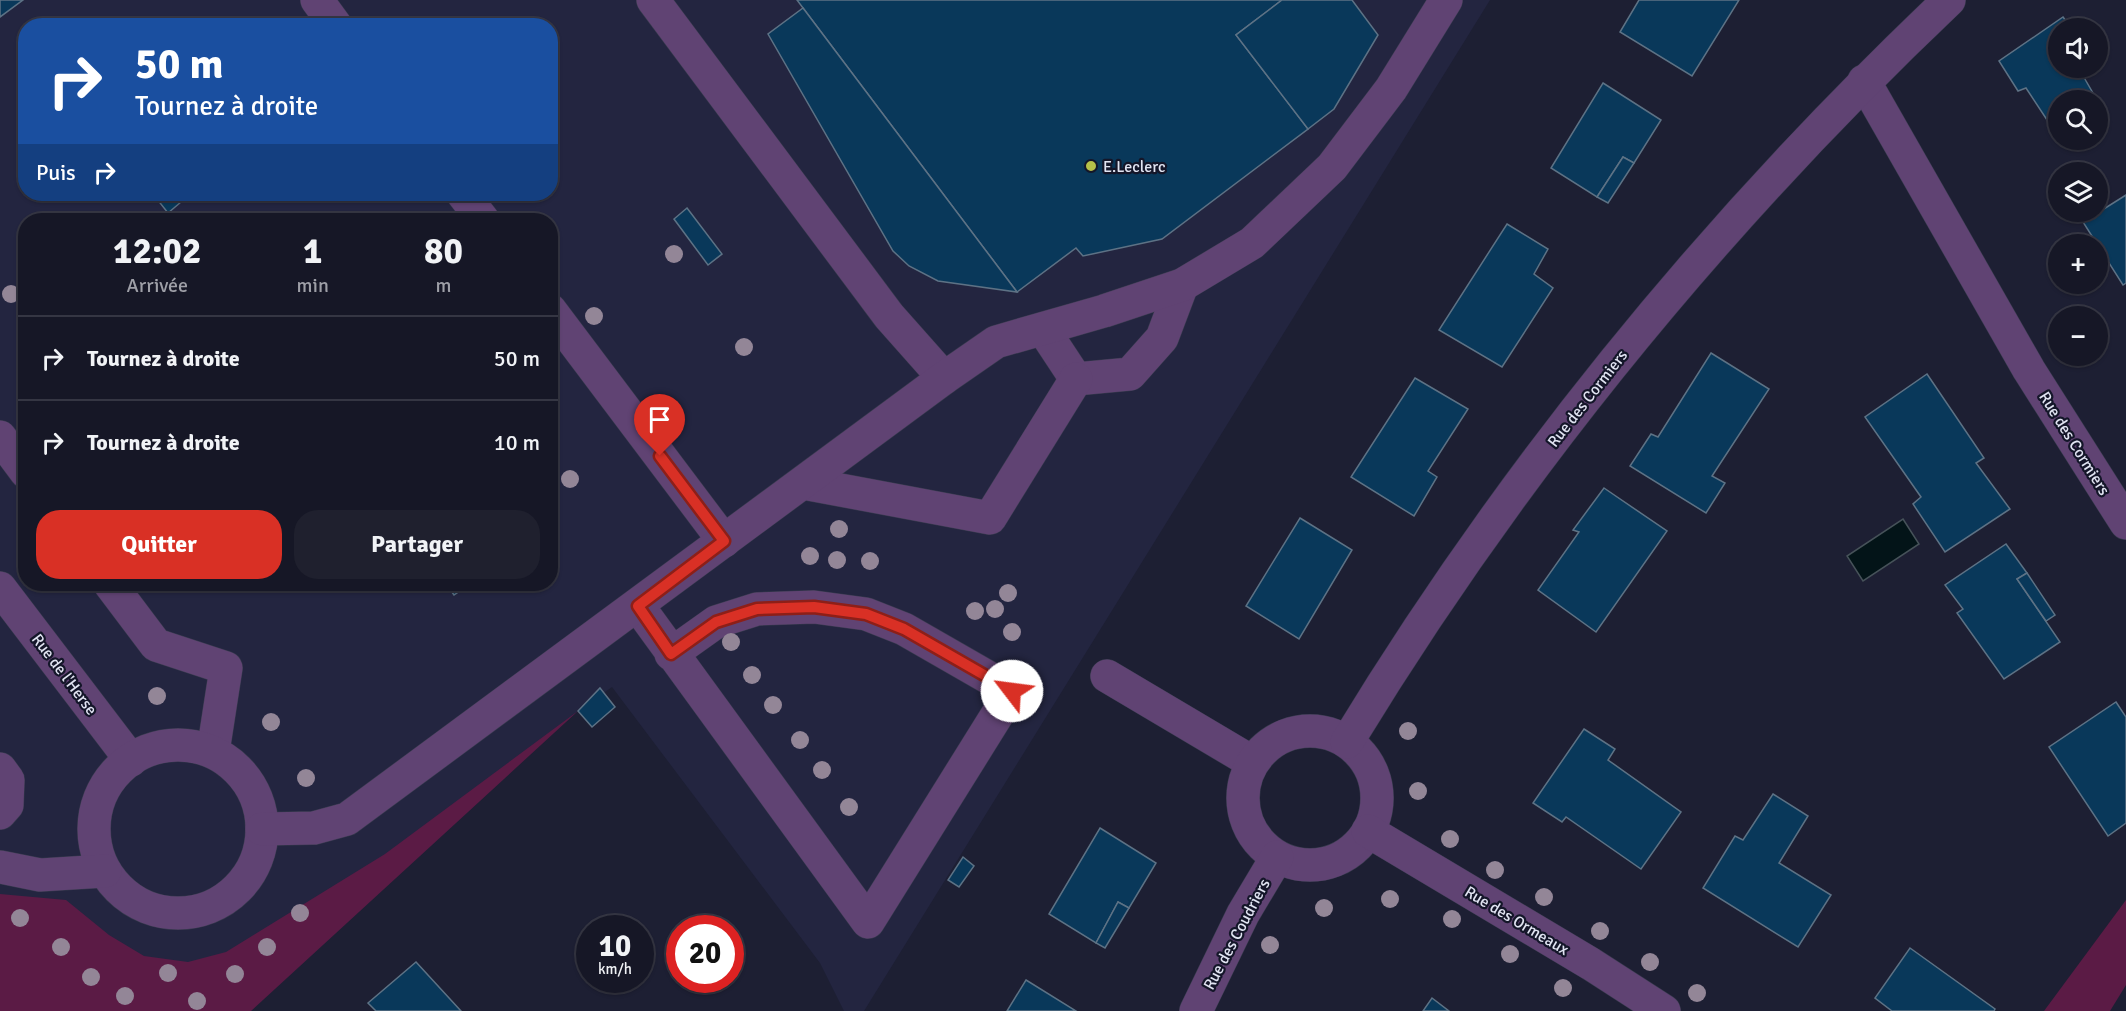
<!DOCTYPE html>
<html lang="fr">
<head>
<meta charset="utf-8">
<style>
	body { margin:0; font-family:Signika,sans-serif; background:#1f202e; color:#f1f3f6; height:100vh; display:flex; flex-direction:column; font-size:22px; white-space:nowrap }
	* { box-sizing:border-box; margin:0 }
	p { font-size:20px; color:#9e9fa7 }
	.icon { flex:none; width:33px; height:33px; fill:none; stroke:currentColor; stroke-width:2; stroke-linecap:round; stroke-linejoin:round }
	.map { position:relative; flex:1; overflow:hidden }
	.panel { position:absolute; left:18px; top:213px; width:540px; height:378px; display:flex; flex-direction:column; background:#161726; border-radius:24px; box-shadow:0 2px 4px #0004,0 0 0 2px #353643 }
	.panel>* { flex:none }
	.guide { position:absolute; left:18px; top:18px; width:540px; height:183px; border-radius:24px; box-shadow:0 2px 4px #0004,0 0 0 2px #353643; background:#1a4fa0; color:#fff; overflow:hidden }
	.buttons { position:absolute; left:2048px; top:18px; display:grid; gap:12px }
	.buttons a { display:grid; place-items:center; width:60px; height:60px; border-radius:50%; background:#161726; box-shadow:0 2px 4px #0004,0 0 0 2px #353643; font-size:30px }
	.speed { position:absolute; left:576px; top:915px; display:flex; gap:12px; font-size:30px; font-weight:700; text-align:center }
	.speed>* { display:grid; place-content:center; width:78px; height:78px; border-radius:50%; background:#161726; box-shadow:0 2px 4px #0004,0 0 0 2px #353643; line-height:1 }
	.speed small { font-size:15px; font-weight:400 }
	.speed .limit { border:9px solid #d22; background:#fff; color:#111 }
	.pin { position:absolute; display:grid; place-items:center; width:51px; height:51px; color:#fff; margin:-62px -26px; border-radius:50% 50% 50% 0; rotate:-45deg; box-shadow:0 0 6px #0007 }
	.pin .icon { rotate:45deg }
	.me { position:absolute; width:66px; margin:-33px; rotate:300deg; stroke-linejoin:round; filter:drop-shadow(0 0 4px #0008) }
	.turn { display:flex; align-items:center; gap:21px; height:126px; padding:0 18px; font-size:27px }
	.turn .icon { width:78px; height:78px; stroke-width:2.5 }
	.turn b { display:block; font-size:42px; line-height:51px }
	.then { display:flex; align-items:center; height:57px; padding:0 18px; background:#0003; gap:12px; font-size:22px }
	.eta { display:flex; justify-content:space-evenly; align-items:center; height:102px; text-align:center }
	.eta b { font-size:36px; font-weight:700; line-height:42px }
	.button { display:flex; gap:12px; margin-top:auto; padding:12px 18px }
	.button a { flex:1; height:69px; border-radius:24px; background:#d93025; color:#fff; font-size:24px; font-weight:700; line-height:69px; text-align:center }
	.button a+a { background:#1f202e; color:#f1f3f6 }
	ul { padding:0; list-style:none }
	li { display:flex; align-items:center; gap:18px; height:84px; padding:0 18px; border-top:2px solid #353643 }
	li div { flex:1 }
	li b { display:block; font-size:22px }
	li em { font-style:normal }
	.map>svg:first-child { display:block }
	.built { fill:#232540; fill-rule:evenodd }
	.green { fill:#5b1b45 }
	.water { fill:#031418; stroke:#465259; stroke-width:1.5 }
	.building { fill:#09385a; stroke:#5d7285; stroke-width:1.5 }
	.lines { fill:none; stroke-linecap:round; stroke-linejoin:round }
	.minor-casing { stroke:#383b4e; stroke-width:34 }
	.minor { stroke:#604373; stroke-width:33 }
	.tree { fill:#938697 }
	.route-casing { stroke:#8d1f18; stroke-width:15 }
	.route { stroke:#d93025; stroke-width:10 }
	.poi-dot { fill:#b6c149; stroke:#141629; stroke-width:2 }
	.labels { text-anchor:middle; stroke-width:4.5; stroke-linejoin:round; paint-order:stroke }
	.poi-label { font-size:16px; fill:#e1e4f2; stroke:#141629; text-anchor:start }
	.street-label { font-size:16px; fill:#e1e4f2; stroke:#141629 }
</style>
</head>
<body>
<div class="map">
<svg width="2126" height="1011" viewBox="0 0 2126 1011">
	<rect width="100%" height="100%" fill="#1d1f33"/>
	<path class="built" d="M0,0H1490L864,1011H844L820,963L612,687L578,711L240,1011H0ZM26,26H550V194H26ZM26,220H550V584H26Z"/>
	<g class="green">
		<path d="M578,711L251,1011H0V894L66,900L109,935L144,956L188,962L226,952L385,854Z"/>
		<path d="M2126,900V985L2110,1011H2044Z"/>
	</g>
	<path class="water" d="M1903,519L1919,544L1863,581L1847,556Z"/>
	<g class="building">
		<path d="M0,0H23L0,17Z"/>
		<path d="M797,0H1282L1236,35L1308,129L1162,239L1083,256L1076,248L1017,292Z"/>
		<path d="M1282,0H1352L1378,35L1334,109L1308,129L1236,35Z"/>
		<path d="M1639,0H1739L1692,76L1620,32Z"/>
		<path d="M803,8L1017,292L938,281L909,266L893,251L768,34Z"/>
		<path d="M2063,17L2071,28H2058V68H2089L2082,74L2101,107L2097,109V100H2058L2057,135L2026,88L2018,91L1999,61Z"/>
		<path d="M1603,83L1661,120L1634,163L1623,157L1597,197L1551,168Z"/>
		<path d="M1623,157L1634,163L1608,203L1597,197Z"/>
		<path d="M153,194H174L181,202L168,213Z"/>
		<path d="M2126,195V283L2123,285L2083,222Z"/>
		<path d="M687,208L722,254L708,265L674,219Z"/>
		<path d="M1507,224L1548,249L1534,274L1553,288L1502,367L1439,330Z"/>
		<path d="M1711,353L1769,389L1712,476L1725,483L1706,513L1630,466L1651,434L1658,437Z"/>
		<path d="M1927,374L1984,458L1976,463L2010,509L1945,552L1913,504L1921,497L1865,417Z"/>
		<path d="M1415,378L1468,409L1428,471L1437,477L1414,516L1351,477Z"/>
		<path d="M1604,488L1667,531L1596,632L1538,590L1579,532L1573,530Z"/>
		<path d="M1300,518L1352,550L1299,639L1246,606Z"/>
		<path d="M2006,544L2027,573L2017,579L2060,642L2004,679L1957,613L1963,609L1945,585Z"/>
		<path d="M2027,573L2055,615L2046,621L2017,579Z"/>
		<path d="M446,584H466L467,586L454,595Z"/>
		<path d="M600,688L615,707L592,727L578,711Z"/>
		<path d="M2116,702L2126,717V823L2108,836L2049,747Z"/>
		<path d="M1584,729L1615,749L1608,760L1681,812L1641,869L1566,817L1562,822L1533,803Z"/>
		<path d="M1773,794L1808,816L1779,863L1831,895L1798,947L1703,888L1735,836L1743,840Z"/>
		<path d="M1100,828L1156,863L1129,908L1118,902L1096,943L1049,914Z"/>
		<path d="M963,857L974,866L959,887L948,880Z"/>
		<path d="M1118,902L1129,908L1105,948L1096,943Z"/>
		<path d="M1910,948L1995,1009L1994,1011H1892L1875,998Z"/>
		<path d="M416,962L461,1011H376L368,1003Z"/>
		<path d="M1026,980L1076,1011H1007Z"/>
		<path d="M1432,998L1449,1011H1423Z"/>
	</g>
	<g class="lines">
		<g class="minor-casing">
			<g id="minor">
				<path d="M317,0L336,26"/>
				<path d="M653,0L889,316L944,378"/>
				<path d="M1864,81L2029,370L2126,523"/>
				<path d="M463,194L483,220"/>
				<path d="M550,310L724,541"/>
				<path d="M1043,329L1076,379L1130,374L1162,338L1182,285"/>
				<path d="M0,437L26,472"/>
				<path d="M803,483L990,518L1076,379"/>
				<path d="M110,584L156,645L226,668L213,752"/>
				<path d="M0,588L131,760"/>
				<path d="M638,606L868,922L1012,691L904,629L866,614L814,607L757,609L716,622L671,654"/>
				<path d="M1107,676L1252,762"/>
				<circle cx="1310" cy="798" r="67"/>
				<path d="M1347,742C1513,469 1717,220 1949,0"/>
				<circle cx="178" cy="829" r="84"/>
				<path d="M0,769L8,780L7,805L0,813"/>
				<path d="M262,829L314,828L347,819L944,378L996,342L1104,311L1182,285L1252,243L1332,167L1391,89L1446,0"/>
				<path d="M1368,831L1591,964L1664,1011"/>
				<path d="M0,867L40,875L105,871"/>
				<path d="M1196,1011L1243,914L1277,857"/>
			</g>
		</g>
		<use href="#minor" class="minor"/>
	</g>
	<g class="tree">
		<circle cx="674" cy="254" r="9"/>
		<circle cx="11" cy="294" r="9"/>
		<circle cx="594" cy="316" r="9"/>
		<circle cx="744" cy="347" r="9"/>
		<circle cx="666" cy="406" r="9"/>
		<circle cx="570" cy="479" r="9"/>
		<circle cx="839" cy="529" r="9"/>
		<circle cx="810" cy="556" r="9"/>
		<circle cx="837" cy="560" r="9"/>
		<circle cx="870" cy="561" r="9"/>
		<circle cx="1008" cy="593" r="9"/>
		<circle cx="995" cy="609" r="9"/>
		<circle cx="975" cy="611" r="9"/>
		<circle cx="1012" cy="632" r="9"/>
		<circle cx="731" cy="642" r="9"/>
		<circle cx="752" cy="675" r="9"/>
		<circle cx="157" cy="696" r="9"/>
		<circle cx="773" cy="705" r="9"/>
		<circle cx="271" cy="722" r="9"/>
		<circle cx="1408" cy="731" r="9"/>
		<circle cx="800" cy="740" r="9"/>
		<circle cx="822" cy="770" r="9"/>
		<circle cx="306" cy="778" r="9"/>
		<circle cx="1418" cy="791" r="9"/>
		<circle cx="849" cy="807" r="9"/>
		<circle cx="1450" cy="839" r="9"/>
		<circle cx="1495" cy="870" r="9"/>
		<circle cx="1544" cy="897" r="9"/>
		<circle cx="1390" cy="899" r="9"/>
		<circle cx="1324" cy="908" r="9"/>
		<circle cx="300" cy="913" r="9"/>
		<circle cx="20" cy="918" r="9"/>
		<circle cx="1452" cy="919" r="9"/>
		<circle cx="1600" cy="931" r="9"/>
		<circle cx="1270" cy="945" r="9"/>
		<circle cx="61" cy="947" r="9"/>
		<circle cx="267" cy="947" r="9"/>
		<circle cx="1510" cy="954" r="9"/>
		<circle cx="1650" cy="962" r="9"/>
		<circle cx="168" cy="973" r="9"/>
		<circle cx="235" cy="974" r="9"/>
		<circle cx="91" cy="977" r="9"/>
		<circle cx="1563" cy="988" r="9"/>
		<circle cx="1697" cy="993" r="9"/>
		<circle cx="125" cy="996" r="9"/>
		<circle cx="197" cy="1001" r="9"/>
	</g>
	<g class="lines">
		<g class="route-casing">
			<path id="route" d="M660,456L724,541L638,606L671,654L716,622L757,609L814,607L866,614L904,629L1012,691"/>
		</g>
		<use href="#route" class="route"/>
	</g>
	<circle class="poi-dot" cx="1091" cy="166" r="6"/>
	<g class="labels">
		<g class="poi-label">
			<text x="1103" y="172">E.Leclerc</text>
		</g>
		<g class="street-label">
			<text transform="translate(1587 398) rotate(-52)" y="6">Rue des Cormiers</text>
			<text transform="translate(2075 443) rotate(58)" y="6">Rue des Cormiers</text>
			<text transform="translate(65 674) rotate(53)" y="6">Rue de l'Herse</text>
			<text transform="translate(1517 920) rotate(31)" y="6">Rue des Ormeaux</text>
			<text transform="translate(1236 934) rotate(-62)" y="6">Rue des Coudriers</text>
		</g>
	</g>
</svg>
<div class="buttons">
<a><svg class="icon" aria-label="sound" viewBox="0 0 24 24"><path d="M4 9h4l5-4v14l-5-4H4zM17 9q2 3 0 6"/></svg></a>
<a><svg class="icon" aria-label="search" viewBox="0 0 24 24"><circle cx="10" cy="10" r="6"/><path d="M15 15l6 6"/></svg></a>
<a><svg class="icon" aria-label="layers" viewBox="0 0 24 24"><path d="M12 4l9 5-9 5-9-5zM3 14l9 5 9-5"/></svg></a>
<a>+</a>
<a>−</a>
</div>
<div class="speed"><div>10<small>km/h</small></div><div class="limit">20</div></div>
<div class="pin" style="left:660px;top:456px;background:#d93025"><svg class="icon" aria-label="arrive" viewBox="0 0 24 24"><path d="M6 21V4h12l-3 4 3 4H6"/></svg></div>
<svg class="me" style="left:1012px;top:691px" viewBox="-20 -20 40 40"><circle r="19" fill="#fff"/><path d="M0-13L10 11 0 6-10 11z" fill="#d93025"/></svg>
<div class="guide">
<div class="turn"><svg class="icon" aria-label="right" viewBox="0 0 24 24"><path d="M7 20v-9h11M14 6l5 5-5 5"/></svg><div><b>50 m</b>Tournez à droite</div></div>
<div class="then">Puis<svg class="icon" aria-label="right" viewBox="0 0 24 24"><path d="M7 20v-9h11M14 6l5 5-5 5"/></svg></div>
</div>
<section class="panel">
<div class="eta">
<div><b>12:02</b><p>Arrivée</p></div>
<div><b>1</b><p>min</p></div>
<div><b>80</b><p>m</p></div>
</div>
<ul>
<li><svg class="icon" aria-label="right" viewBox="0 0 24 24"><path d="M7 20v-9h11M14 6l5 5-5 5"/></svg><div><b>Tournez à droite</b></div><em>50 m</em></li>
<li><svg class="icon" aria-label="right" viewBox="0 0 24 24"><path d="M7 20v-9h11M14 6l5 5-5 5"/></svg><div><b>Tournez à droite</b></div><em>10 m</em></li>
</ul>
<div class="button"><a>Quitter</a><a>Partager</a></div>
</section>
</div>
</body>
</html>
